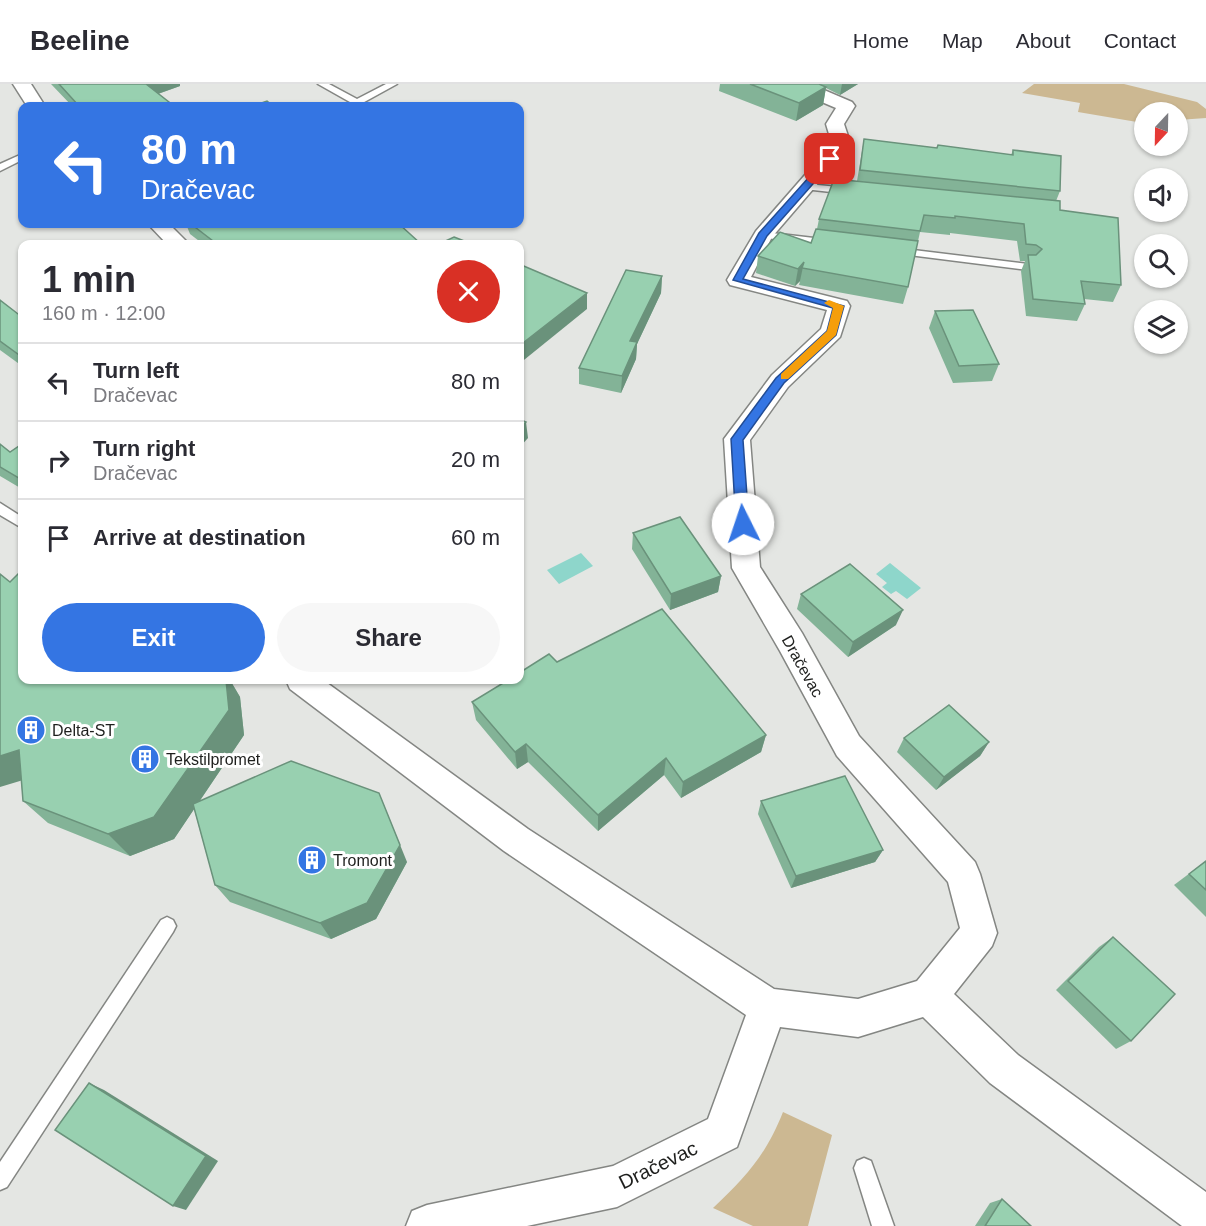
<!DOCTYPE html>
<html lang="en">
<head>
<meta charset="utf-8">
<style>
	body { margin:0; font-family:Arial,sans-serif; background:#f7f7f7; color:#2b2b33; height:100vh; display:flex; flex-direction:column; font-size:22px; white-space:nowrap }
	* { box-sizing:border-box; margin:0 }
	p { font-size:20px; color:#7c7c81 }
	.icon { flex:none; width:33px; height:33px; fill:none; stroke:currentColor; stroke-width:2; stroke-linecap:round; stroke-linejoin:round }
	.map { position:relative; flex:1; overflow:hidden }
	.details { position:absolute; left:18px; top:156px; width:506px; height:444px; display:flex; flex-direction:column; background:#fff; border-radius:12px; box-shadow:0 2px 4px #0004 }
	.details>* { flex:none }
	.top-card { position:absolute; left:18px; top:18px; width:506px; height:126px; border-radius:12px; box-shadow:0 2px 4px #0004; background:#3475e3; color:#fff; overflow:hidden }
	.needle { width:39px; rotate:202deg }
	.buttons { position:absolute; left:1134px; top:18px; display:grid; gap:12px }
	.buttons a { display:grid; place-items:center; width:54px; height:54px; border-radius:50%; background:#fff; box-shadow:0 2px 4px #0004; font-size:30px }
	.pin { position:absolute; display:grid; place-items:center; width:51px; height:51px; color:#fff; margin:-26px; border-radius:12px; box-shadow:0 3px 9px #0006 }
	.me { position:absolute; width:66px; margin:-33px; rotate:356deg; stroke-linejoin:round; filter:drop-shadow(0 0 4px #0008) }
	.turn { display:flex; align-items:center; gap:21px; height:126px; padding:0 24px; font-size:27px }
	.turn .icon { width:78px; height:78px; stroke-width:2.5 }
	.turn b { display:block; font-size:42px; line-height:51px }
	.round { display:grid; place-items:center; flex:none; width:63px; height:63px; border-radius:32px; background:#f7f7f7 }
	.overview { display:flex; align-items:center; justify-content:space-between; height:102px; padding:0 24px }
	h1 { font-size:36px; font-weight:700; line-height:45px }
	.button { display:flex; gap:12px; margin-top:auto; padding:12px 24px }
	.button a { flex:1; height:69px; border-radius:36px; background:#3475e3; color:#fff; font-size:24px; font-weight:700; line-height:69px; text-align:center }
	.button a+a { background:#f7f7f7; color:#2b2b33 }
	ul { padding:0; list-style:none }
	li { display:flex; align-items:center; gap:18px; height:78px; padding:0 24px; border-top:2px solid #e1e1e2 }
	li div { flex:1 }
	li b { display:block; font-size:22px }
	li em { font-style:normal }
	header { display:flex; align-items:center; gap:36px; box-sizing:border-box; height:84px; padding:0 30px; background:#fff; border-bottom:2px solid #e1e1e2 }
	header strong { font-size:28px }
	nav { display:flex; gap:33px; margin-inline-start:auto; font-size:21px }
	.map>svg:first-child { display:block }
	.green { fill:#ccb892 }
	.water { fill:#8ed6cb }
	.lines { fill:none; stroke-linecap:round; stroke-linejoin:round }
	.service-casing { stroke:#848683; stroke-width:3 }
	.minor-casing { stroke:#848683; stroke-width:3 }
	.service { fill:#fff; fill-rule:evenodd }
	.minor { fill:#fff; fill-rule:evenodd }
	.wall { fill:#83b397 }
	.shaded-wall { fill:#6a927b }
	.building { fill:#98d0b0; stroke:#6a927b; stroke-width:1.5 }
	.route { fill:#3475e3; stroke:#224c94; stroke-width:1.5 }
	.slow { fill:#f59e0b }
	.labels { text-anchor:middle; stroke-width:6; stroke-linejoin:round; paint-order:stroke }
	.street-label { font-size:16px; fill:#1e1f1d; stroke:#fff }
	.poi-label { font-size:16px; fill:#1e1f1d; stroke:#fff; text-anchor:start }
	.near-street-label { font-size:20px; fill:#1e1f1d; stroke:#fff }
</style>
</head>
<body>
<header>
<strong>Beeline</strong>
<nav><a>Home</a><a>Map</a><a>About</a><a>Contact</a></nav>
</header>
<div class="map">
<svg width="1206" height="1142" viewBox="0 0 1206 1142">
	<rect width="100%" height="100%" fill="#e4e6e3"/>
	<g class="green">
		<path d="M1034,0H1124L1197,18L1206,25V34L1178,36V28H1144V37L1137,38L1078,28L1080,19L1022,9Z"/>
		<path d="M783,1028L832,1051L808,1142H753L713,1124C746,1093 766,1071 783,1028Z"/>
	</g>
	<g class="water">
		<path d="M581,469L593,482L559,500L547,486Z"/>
		<path d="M890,479L921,504L907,515L896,507L891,510L882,503L887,499L876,490Z"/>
	</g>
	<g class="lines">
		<g class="service-casing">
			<g id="service">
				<path d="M318,0H329L357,15L386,0H397L357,22Z"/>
				<path d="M22,70V76L0,87V80Z"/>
				<path d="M807,100L849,104L854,107L849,110L804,105L802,103Z"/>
				<path d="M763,148L831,156L836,159L831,162L759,153V149Z"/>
				<path d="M897,164L1028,180L1033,183L1028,186L893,169V165Z"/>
				<path d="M0,419L22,433V444L0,431Z"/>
				<path d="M167,833L173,836L176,842L173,848L7,1103L0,1106V1078L161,836Z"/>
				<path d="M864,1074L871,1077L894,1142H872L854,1084L857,1077Z"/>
			</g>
		</g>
		<g class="minor-casing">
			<g id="minor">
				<path d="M13,0H31L45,22H27Z"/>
				<path d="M786,0H810L852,18L855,22L844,40L851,61L772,153L751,193L847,217L850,222L840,253L788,303L750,356L760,483L802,549L859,652L975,778L980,790L997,849L992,862L954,910L1018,971L1206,1108V1142H1182L990,999L923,933L858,953L780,943L737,1063L617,1123L527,1142H406L412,1127L427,1121L613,1082L708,1035L746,931L504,767L290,605L286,596H323L528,745L774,905L858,915L917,897L960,844L948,798L837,672L780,567L732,484L724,355L772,291L821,245L827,226L730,201L727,196L756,147L832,60L826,40L836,24L789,4Z"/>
				<path d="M148,140H169L189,160H167Z"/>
			</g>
		</g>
		<use href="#service" class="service"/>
		<use href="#minor" class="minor"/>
	</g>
	<g class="wall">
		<path d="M51,0H180V2L158,10L174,22H72Z"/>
		<path d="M720,0H858L840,11L826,4L823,21L796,37L719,7Z"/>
		<path d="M864,55L937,64L1011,71L1013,66L1060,107L1056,117L1060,126L1121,201L1113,218L1084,215L1085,220L1077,237L1026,232L1021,187L1025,177H1020L1017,157L950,149V151L920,148L908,203L903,220L799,201L800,197L795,202L756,189L758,172L811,159L817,145L819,135L857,97Z"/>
		<path d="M186,140H399L421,160H203L190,150Z"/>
		<path d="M662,192L661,209L637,260L636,275L621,309L579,300V284Z"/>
		<path d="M0,216L22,233V282L0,266Z"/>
		<path d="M935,227L999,280L992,297L953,299L929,244Z"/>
		<path d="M0,360L10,368L22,360V405L0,392Z"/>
		<path d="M633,449L721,492L718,508L670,526L632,465Z"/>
		<path d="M801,510L896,541L848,573L797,525Z"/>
		<path d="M557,578L766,651L761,668L681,714L664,691L598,747L528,678L517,685L476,636L472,618Z"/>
		<path d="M22,596H230L240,613L244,651L199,718L407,778L376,835L331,855L230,818L215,801L194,725L174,755L130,772L48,739L23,717L21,697Z"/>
		<path d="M904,654L989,658L980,672L936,706L897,668Z"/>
		<path d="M761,717L883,766L875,778L791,804L758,730Z"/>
		<path d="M1206,777V833L1174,801Z"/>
		<path d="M1113,853L1131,957L1116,965L1056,906L1099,863Z"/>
		<path d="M1002,1115L1031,1142H975L990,1119Z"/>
	</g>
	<g class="shaded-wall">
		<path d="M144,0H180V2L149,13Z"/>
		<path d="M842,0H858L840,11Z"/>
		<path d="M826,3L823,21L796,37L799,19Z"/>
		<path d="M804,178L800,197L795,202L798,185Z"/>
		<path d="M662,192L661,209L637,260L636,275L621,309L622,292L630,257Z"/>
		<path d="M587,209V225L519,280V262Z"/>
		<path d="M526,338L528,354L519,364V346Z"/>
		<path d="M721,492L718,508L670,526L671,510Z"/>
		<path d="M903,526L896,541L848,573L853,558Z"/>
		<path d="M226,596H230L240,613L244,651L174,755L130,772L108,750Z"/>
		<path d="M766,651L761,668L681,714L683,698Z"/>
		<path d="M989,658L980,672L936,706L944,693Z"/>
		<path d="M526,660L528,678L517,685L515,668Z"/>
		<path d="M19,666L43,690L0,703V672Z"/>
		<path d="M666,674L664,691L598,747V731Z"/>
		<path d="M379,709L407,778L376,835L331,855L320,839Z"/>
		<path d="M883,766L875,778L791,804L796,792Z"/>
		<path d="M89,999L104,1006L218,1077L186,1126L173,1122Z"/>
	</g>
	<g class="building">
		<path d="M59,0H146L174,22H79Z"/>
		<path d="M750,0H819L826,3L799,19Z"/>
		<path d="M267,17L273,22H253Z"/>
		<path d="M864,55L937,64L938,61L1013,71V66L1061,72L1060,107L860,86Z"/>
		<path d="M834,95L1060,117V126L1118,134L1121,201L1081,197L1085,220L1033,215L1028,171H1036L1042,165L1036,161L1026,160L1024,140L955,132V134L924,131L920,147L819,135Z"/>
		<path d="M191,140H399L421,160H217Z"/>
		<path d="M816,145L918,157L908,203L802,184L804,178L798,185L758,172L780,148L811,159Z"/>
		<path d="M454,153L472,160H439Z"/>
		<path d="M519,180L587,209L519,262Z"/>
		<path d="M626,186L662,192L630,257L637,258L622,292L579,284Z"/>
		<path d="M0,216L22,233V273L0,257Z"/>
		<path d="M973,226L999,280L959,282L935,227Z"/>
		<path d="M519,335L526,338L519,346Z"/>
		<path d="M0,360L10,368L22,360V396L0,383Z"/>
		<path d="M680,433L721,492L671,510L633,449Z"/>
		<path d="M850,480L903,526L853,558L801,510Z"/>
		<path d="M22,486V596H226L229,626L154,733L108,750L23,717L19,666L0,672V490L10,498Z"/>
		<path d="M662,525L766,651L683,698L666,674L598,731L526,660L515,668L472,618L508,596H519V589L549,570L557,578Z"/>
		<path d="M949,621L989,658L944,693L904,654Z"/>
		<path d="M291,677L379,709L400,761L367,819L320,839L215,801L193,720Z"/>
		<path d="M845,692L883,766L796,792L761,717Z"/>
		<path d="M1206,777V806L1189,790Z"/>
		<path d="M1113,853L1175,910L1131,957L1068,897Z"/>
		<path d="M89,999L206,1072L173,1122L55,1046Z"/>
		<path d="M1002,1115L1031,1142H985Z"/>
	</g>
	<path class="route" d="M827,73L835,75L767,152L743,195L844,222L836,251L784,299L743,356L749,440L743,444L736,440L731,355L776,294L827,247L833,224L733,196L759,149Z"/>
	<path class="slow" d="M829,216L844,222L836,251L788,295H781V290L827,247L833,224L824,219Z"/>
	<defs>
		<g id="building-disc" transform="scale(1.5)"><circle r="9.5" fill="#3475e3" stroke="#fff"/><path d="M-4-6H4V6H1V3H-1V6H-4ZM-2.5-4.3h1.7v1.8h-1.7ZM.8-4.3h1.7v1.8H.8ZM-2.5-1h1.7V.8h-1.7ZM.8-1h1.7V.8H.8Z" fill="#fff"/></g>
	</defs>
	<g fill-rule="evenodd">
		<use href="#building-disc" x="31" y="646"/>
		<use href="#building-disc" x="145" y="675"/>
		<use href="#building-disc" x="312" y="776"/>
	</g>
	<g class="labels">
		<g class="street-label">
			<text transform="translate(803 582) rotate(61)" y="6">Dračevac</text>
		</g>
		<g class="poi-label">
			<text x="52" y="652">Delta-ST</text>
			<text x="166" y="681">Tekstilpromet</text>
			<text x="333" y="782">Tromont</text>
		</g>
		<g class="near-street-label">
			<text transform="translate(658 1081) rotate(-26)" y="7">Dračevac</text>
		</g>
	</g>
</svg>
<div class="buttons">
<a><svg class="needle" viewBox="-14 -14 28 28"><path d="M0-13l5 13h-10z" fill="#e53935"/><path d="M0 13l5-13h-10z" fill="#7c7c81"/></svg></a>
<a><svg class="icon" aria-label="sound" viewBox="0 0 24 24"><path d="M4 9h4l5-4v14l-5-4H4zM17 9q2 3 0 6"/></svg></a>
<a><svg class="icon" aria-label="search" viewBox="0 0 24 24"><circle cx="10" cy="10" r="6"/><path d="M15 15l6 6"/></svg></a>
<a><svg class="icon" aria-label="layers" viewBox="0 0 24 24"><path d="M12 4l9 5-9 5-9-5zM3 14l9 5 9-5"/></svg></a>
</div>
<div class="pin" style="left:830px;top:75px;background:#d93025"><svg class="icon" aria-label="arrive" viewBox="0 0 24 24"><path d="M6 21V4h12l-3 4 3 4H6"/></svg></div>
<svg class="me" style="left:743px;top:440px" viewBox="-20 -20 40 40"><circle r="19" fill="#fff"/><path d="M0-13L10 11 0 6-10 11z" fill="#3475e3"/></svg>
<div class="top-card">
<div class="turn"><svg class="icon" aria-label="left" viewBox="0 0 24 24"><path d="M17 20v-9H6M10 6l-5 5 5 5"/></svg><div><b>80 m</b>Dračevac</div></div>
</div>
<section class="details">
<div class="overview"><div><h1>1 min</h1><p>160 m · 12:00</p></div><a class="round" style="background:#d93025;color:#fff"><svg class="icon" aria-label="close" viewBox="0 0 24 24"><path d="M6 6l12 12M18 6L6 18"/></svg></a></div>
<ul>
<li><svg class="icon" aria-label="left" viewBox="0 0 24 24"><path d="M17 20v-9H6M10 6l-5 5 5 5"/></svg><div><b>Turn left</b><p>Dračevac</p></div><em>80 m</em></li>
<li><svg class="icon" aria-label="right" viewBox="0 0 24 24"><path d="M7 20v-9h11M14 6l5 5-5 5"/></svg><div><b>Turn right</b><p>Dračevac</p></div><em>20 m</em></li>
<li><svg class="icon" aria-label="arrive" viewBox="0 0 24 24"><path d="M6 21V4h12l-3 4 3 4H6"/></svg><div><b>Arrive at destination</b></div><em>60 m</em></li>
</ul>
<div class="button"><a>Exit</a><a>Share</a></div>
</section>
</div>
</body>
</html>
